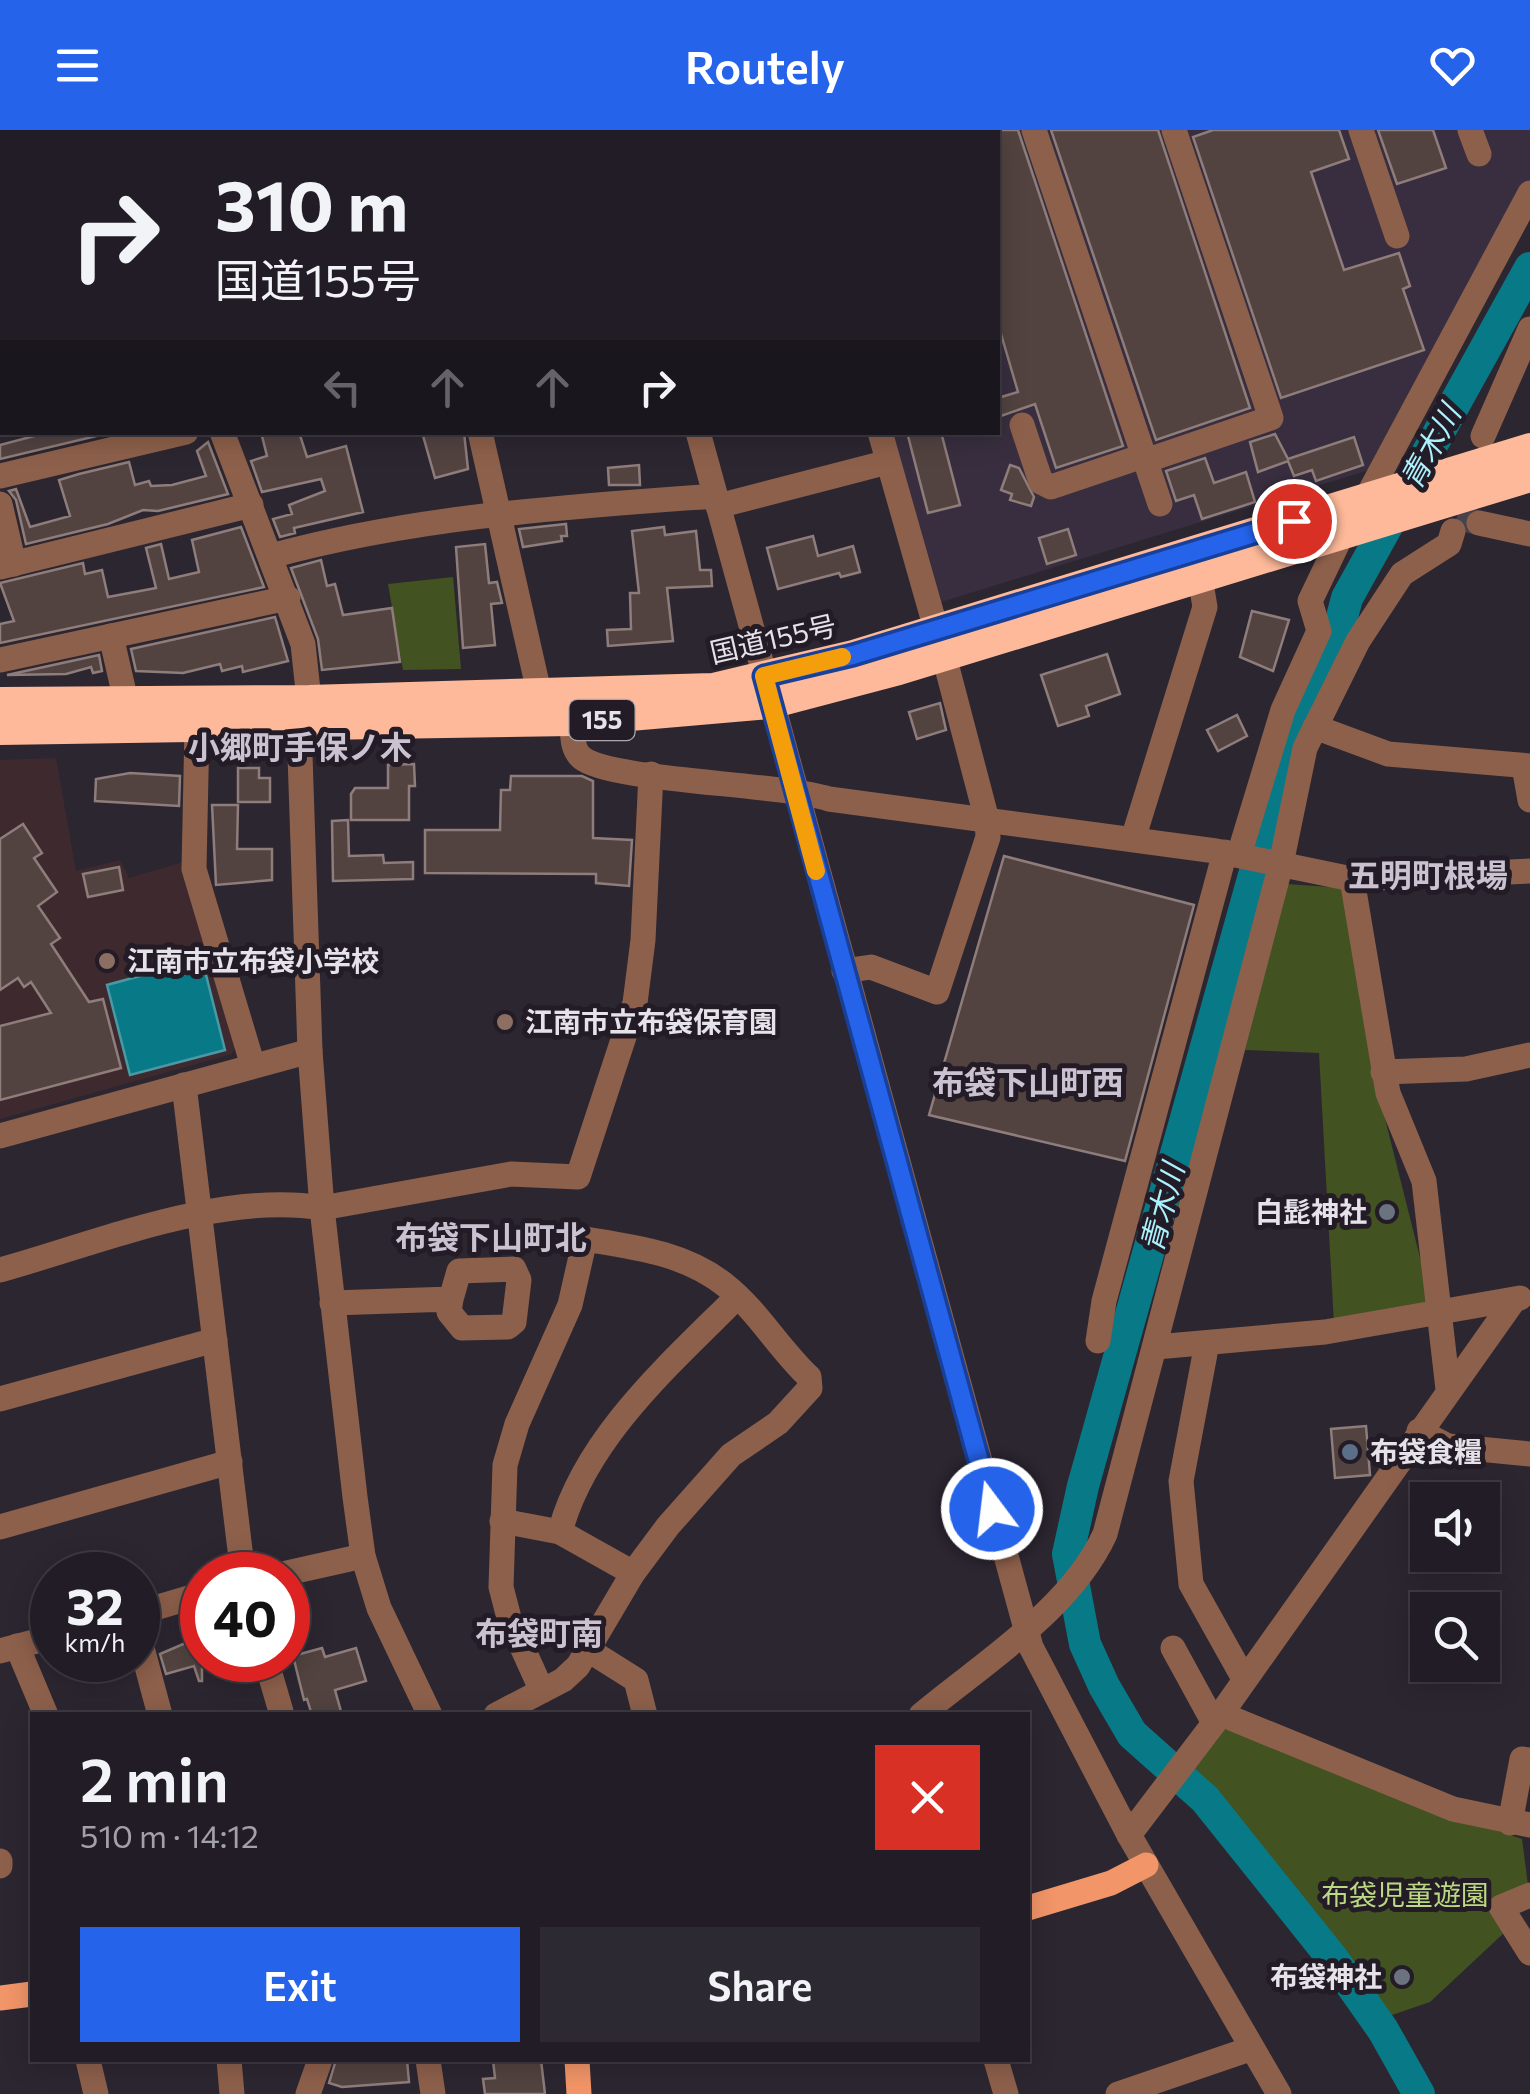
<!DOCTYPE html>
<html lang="en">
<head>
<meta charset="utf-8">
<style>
	body { margin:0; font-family:Commissioner,"Noto Sans JP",sans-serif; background:#2d2932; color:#f1f3f6; height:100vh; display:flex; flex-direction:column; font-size:38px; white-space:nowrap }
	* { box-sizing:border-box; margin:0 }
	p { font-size:32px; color:#a2a1a7 }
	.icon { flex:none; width:55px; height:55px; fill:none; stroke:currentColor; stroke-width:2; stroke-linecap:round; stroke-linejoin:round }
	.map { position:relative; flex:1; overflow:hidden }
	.sheet { position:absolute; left:30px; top:1582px; width:1000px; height:350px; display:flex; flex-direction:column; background:#211c25; border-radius:0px; box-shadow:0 5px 25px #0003,0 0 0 2px #3e3a42 }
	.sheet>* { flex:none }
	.guide { position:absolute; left:0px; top:0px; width:1000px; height:305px; box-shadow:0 5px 25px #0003,0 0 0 2px #3e3a42; background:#211c25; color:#f1f3f6; overflow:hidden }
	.tools { position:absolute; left:1410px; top:1352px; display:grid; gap:20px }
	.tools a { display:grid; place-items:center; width:90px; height:90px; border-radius:0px; background:#211c25; box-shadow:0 5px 25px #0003,0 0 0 2px #3e3a42; font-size:50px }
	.speed { position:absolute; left:30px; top:1422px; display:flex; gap:20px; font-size:50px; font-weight:700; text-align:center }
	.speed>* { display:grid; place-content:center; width:130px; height:130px; border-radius:50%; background:#211c25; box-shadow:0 5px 25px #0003,0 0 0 2px #3e3a42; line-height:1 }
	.speed small { font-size:25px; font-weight:400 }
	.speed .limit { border:15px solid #d22; background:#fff; color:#111 }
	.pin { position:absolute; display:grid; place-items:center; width:85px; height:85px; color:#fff; margin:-42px; border:5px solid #fff; border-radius:50%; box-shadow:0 2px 10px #0007 }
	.me { position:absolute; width:110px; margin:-55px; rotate:345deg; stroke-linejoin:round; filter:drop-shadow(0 0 8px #0008) }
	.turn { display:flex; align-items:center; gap:35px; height:210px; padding:0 50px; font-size:45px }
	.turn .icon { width:130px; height:130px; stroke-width:2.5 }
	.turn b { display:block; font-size:70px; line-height:85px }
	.lanes { display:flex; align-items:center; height:95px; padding:0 50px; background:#0003; justify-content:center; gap:50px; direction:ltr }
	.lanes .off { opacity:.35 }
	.round { display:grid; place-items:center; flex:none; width:105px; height:105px; border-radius:0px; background:#2d2932 }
	.summary { display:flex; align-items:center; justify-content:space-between; height:170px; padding:0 50px }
	h1 { font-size:60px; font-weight:600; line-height:75px }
	.primary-button { display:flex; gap:20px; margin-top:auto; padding:20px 50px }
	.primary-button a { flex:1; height:115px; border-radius:0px; background:#2563eb; color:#fff; font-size:40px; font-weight:600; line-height:115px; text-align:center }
	.primary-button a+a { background:#2d2932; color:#f1f3f6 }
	header { display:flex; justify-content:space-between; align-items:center; height:130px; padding:0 50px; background:#2563eb; color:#fff; font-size:45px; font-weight:600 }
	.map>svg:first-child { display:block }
	.built { fill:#382e3f }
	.education { fill:#3e2a2e }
	.green { fill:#425220 }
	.water { fill:#087a87; stroke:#4b99a4; stroke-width:2.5 }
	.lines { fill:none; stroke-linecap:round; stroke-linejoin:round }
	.stream { stroke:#4b99a4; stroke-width:5 }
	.river { stroke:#087a87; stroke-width:32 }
	.building { fill:#524340; stroke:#8e7d7a; stroke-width:2.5 }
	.minor-tunnel { stroke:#48424d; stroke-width:25; stroke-dasharray:25 12; stroke-linecap:butt }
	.minor { stroke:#8d604b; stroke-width:25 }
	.major { stroke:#f29568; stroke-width:25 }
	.highway { stroke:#fdb999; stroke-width:30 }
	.route-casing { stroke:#184099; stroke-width:25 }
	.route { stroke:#2563eb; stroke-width:18 }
	.slow { stroke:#f59e0b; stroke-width:18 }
	.education-dot { fill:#8d6e63; stroke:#231c27; stroke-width:4 }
	.worship-dot { fill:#6b7280; stroke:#231c27; stroke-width:4 }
	.service-dot { fill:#5c6f8a; stroke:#231c27; stroke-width:4 }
	.labels { text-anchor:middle; stroke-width:10; stroke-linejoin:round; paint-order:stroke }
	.shield { fill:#231c27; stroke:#aca7af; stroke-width:2.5 }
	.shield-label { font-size:25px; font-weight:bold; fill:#e6e2e9 }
	.street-label { font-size:28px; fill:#e6e2e9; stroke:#231c27 }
	.poi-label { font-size:28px; font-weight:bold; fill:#e6e2e9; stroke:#231c27; text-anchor:start }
	.park-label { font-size:28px; fill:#bbd980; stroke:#231c27 }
	.water-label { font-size:30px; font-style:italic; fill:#abf2fe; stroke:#231c27 }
	.quarter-label { font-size:32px; font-weight:bold; fill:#cbc2d1; stroke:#231c27 }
</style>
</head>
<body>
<header><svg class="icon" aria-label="menu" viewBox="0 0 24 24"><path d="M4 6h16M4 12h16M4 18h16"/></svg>Routely<svg class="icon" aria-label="heart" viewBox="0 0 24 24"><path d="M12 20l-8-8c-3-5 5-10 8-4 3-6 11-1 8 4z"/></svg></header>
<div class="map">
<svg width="1530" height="1964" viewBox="0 0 1530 1964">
	<rect width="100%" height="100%" fill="#2c2631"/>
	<path class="built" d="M835,0H1530V52L1379,337L941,472L893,303L998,302V2Z"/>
	<path class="education" d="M56,628L76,741L120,730L129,748L190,730L236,915L232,924L0,989V630Z"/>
	<g class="green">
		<path d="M453,447L461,539L403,540L388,454Z"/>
		<path d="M1286,754L1346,758L1377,957L1433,1179L1334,1194L1319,923L1245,920Z"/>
		<path d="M1229,1599L1340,1646L1522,1709L1528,1755L1506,1801L1430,1872L1389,1886L1190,1643L1221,1600Z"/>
	</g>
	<path class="water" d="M202,829L225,920L130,945L107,855Z"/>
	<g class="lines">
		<path class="stream" d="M834,0V2"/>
		<path class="river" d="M1419,1964L1383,1900L1333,1829L1205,1669L1132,1604L1104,1556L1085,1514L1068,1424L1083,1356L1298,588L1337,506L1347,468L1530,138"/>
	</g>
	<g class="building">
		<path d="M998,0H1018L1123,316L1056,338L1035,274L998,287V268L1018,262L1001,204L998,205Z"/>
		<path d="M1051,0H1158L1250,278L1156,310Z"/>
		<path d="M1213,0H1339L1349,29L1311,42L1344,140L1399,123L1410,156L1403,159L1424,220L1281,268L1193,7Z"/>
		<path d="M1378,0H1433L1446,38L1397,54Z"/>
		<path d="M33,302H109V303L0,329V315L34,306Z"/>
		<path d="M261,302H299L307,327L346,316L363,382L294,398L295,403L280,407L273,389L292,384L289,375L325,361L321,349L262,362L251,331L267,326Z"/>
		<path d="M422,302H464L468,339L435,348Z"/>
		<path d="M907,302H941L960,375L928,383Z"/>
		<path d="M1275,304L1288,329L1354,307L1363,335L1316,351L1312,340L1294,346L1288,331L1258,342L1250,312Z"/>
		<path d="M208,312L228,364L158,381L143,380L108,394L26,414L16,370L9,361L16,359L30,397L70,386L59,350L79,344L129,332L135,355L149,351L151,356L172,355L206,346L197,321Z"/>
		<path d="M1205,328L1214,353L1246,342L1255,372L1202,389L1194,365L1176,371L1166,341Z"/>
		<path d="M639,335L640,355H609L608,338Z"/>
		<path d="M1010,335L1019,338L1034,367L1031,376L1010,370L1012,364L1001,360Z"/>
		<path d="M566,394L567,406H561L562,411L523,417L519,399Z"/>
		<path d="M241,397L264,457L0,513V494L14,491L0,453L83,433L85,444L102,440L108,467L156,458L146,418L161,414L169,449L199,442L192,410Z"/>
		<path d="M664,397L665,405L696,401L700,440H711L712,456L667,458L673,511L608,516L607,500L631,499L630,463H639L632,401Z"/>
		<path d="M1068,399L1076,425L1047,434L1039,408Z"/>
		<path d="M813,406L818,426L853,416L860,442L841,447L839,443L778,459L767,418Z"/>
		<path d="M485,414L489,453L497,452L502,473L491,474L495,515L463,518L456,417Z"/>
		<path d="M321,430L327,456L335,454L343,485L392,478L400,532L322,540L318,509L291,438Z"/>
		<path d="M1252,481L1289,490L1273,541L1240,527Z"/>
		<path d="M275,487L288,531L243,542L242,536L222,541L220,534L183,543L136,541L131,519Z"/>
		<path d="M1107,524L1120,564L1086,576L1089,586L1058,596L1041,545Z"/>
		<path d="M99,525L102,541L93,543L91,537L66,544L7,545Z"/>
		<path d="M940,573L946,600L917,609L909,582Z"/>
		<path d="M1237,585L1247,606L1218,621L1207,600Z"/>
		<path d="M414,634L415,656H409V690H351V664L355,658H388V635Z"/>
		<path d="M238,638H259V648H270V672H238Z"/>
		<path d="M130,643L180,646L179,676L95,671L96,649Z"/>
		<path d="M511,646H582L593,651V708L632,710L629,756L596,753V744L425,743V700H500L501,660H510Z"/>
		<path d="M212,675H238L237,719H272V750L216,755Z"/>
		<path d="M348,690L349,726L383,725L384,733L413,732V749L333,751L332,691Z"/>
		<path d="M23,694L42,723L34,728L57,762L38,776L60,808L51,814L89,872L103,869L121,938L0,970V896L51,883L31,852L24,857L18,848L0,860V709Z"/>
		<path d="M1004,726L1194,775L1125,1031L929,985Z"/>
		<path d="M119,737L123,760L88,767L83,744Z"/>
		<path d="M1366,1296L1370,1345L1335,1348L1331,1299Z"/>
		<path d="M202,1506V1551H199L194,1536L166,1544L160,1524Z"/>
		<path d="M322,1518L325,1527L356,1518L366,1551L335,1560L342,1585H312L307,1569L304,1570L293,1526Z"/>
		<path d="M336,1930H407L409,1952L342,1957L329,1953Z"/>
		<path d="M493,1930H541L545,1964H485L483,1949L495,1948Z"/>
	</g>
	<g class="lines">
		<path class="minor-tunnel" d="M1457,387L1479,393"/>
		<g class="minor">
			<path d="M106,0L107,2"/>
			<path d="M230,0L231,2"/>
			<path d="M399,0L400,2"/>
			<path d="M616,0L617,2"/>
			<path d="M821,0V2"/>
			<path d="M1034,0L1160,374"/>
			<path d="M1361,0L1397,106"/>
			<path d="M1470,0L1479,24"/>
			<path d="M0,50H2"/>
			<path d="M0,204L2,203"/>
			<path d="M1022,295L1041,352L1051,357L1143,326"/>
			<path d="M222,302L303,514L309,570L299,596L310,921L322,1078L355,1367L363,1426L379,1478L430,1585"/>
			<path d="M480,302L539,562"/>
			<path d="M698,302L1031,1517L1129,1705L1279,1964"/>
			<path d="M880,302L936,499"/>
			<path d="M1483,306L1530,199"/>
			<path d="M1145,331L1271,288L1174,0"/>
			<path d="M0,346L186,302"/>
			<path d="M1366,369L1530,63"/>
			<path d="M0,374L14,434"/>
			<path d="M718,376L888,332"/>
			<path d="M1479,393L1530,404"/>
			<path d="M271,426C418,386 564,377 715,366"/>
			<path d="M0,437L251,375"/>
			<path d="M111,506L126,571"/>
			<path d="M0,530L288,468"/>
			<path d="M572,591C573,604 571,619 582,628C611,651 776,653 829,669L1216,721L1352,749L1530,741"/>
			<path d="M197,597L194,739L253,936"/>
			<path d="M1315,597L1388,624L1530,636"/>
			<path d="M1524,636L1530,670"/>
			<path d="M1133,709L1205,477L1200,447"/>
			<path d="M1239,725L1283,580L1319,501L1310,471L1343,402"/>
			<path d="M1352,749L1388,963L1424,1051L1448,1259"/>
			<path d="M844,841L871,837L937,862L988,707L987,690L944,526"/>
			<path d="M1383,942L1466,939L1530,925"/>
			<path d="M184,955L243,1445"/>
			<path d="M0,1006L310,921"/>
			<path d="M0,1140C97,1113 222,1061 322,1078L511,1044L578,1047L635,873L643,810L651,644"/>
			<path d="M332,1173L451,1169L459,1141L514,1139L519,1150L514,1192L508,1197L462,1198L449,1182L451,1169"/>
			<path d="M1098,1211L1104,1171L1225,722"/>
			<path d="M1207,1213L1181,1351L1191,1454L1243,1547"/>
			<path d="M1156,1217L1325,1202L1520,1168"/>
			<path d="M0,1269L215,1210"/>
			<path d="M1419,1301L1448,1316L1530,1324"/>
			<path d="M502,1391L560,1402L633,1443"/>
			<path d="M0,1397L230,1332"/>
			<path d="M560,1402C585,1308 670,1234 737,1167"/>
			<path d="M278,1445L363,1426"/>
			<path d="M138,1483L202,1464"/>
			<path d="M138,1503L160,1585"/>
			<path d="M17,1516L46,1585"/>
			<path d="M1173,1518L1214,1593"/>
			<path d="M0,1521L52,1507"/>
			<path d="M590,1521L636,1550L645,1585"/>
			<path d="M266,1530L282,1585"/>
			<path d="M1221,1584L1453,1679L1530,1695"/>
			<path d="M496,1585L563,1550L578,1536L633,1443L668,1396L731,1325L778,1293L810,1258L809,1247C779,1219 757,1180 725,1155C685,1123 634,1117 585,1109L570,1175L517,1294L505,1335L501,1457L509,1488L542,1561"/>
			<path d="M921,1585C983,1533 1070,1480 1105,1404L1281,734L1305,618L1358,511L1402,444L1449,414L1453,401"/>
			<path d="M1510,1693L1522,1629L1530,1630"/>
			<path d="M1129,1705L1221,1584L1514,1170"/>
			<path d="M0,1731V1736"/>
			<path d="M1530,1765L1501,1777L1530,1823"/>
			<path d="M88,1930L96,1964"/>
			<path d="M229,1930L232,1964"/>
			<path d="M428,1930L433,1964"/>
			<path d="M996,1930L1006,1964"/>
			<path d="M308,1964L320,1930"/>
			<path d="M1118,1964L1250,1919"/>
		</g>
		<g class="major">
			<path d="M1028,1778L1111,1753L1146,1735"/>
			<path d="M0,1868L32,1864"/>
			<path d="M577,1930L579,1964"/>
		</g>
		<g class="highway">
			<path d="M0,572L309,570L713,558L853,525L1530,318"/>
			<path d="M0,600L572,591L770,574L899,540L1530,347"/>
		</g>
	</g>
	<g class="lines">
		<g class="route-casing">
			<path id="route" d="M992,1379L764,546L853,525L1294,391"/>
		</g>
		<use href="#route" class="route"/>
		<path class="slow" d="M816,741L764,546L842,527"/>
	</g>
	<g class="education-dot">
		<circle cx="107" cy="831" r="10"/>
		<circle cx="505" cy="892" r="10"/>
	</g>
	<g class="worship-dot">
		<circle cx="1387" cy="1082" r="10"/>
		<circle cx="1402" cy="1847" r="10"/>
	</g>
	<circle class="service-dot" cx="1350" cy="1322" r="10"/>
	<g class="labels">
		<rect class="shield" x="569.5" y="570" width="65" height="40" rx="8"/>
		<g class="shield-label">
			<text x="602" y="599">155</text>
		</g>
		<g class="street-label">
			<text transform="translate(773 509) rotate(-13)" y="10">国道155号</text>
		</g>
		<g class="poi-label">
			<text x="127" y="841">江南市立布袋小学校</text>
			<text x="525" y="902">江南市立布袋保育園</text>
			<text x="1367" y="1092" text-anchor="end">白髭神社</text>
			<text x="1370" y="1332">布袋食糧</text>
			<text x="1382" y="1857" text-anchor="end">布袋神社</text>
		</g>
		<g class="park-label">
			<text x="1405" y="1775">布袋児童遊園</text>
		</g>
		<g class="water-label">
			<text transform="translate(1431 317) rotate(-61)" y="10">青木川</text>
			<text transform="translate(1163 1078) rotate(-75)" y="10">青木川</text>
		</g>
		<g class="quarter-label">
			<text x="300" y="629">小郷町手保ノ木</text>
			<text x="1428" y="757">五明町根場</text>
			<text x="1028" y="964">布袋下山町西</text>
			<text x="491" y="1119">布袋下山町北</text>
			<text x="539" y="1515">布袋町南</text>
		</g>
	</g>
</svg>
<div class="tools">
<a><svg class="icon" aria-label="sound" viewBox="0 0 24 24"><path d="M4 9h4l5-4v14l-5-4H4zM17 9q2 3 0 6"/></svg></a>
<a><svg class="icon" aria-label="search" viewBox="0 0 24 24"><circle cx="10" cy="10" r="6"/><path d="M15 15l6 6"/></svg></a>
</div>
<div class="speed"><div>32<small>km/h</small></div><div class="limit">40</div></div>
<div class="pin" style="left:1294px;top:391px;background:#d93025"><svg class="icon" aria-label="arrive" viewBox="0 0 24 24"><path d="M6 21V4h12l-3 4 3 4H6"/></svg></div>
<svg class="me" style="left:992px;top:1379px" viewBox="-20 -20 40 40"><circle r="17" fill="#2563eb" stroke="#fff" stroke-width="3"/><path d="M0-11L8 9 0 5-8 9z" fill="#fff"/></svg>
<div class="guide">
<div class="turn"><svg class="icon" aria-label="right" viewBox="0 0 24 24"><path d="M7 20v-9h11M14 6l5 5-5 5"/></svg><div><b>310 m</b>国道155号</div></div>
<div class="lanes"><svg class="icon off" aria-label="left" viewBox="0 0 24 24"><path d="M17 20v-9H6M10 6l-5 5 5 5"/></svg><svg class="icon off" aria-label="ahead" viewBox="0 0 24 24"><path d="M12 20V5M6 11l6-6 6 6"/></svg><svg class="icon off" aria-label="ahead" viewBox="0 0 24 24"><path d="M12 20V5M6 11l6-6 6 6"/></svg><svg class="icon" aria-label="right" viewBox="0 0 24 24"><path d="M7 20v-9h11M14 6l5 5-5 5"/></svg></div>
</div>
<section class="sheet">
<div class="summary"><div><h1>2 min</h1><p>510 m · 14:12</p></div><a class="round" style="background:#d93025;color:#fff"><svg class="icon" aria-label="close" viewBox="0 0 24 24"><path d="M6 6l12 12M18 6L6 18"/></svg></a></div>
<div class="primary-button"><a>Exit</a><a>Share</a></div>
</section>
</div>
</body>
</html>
